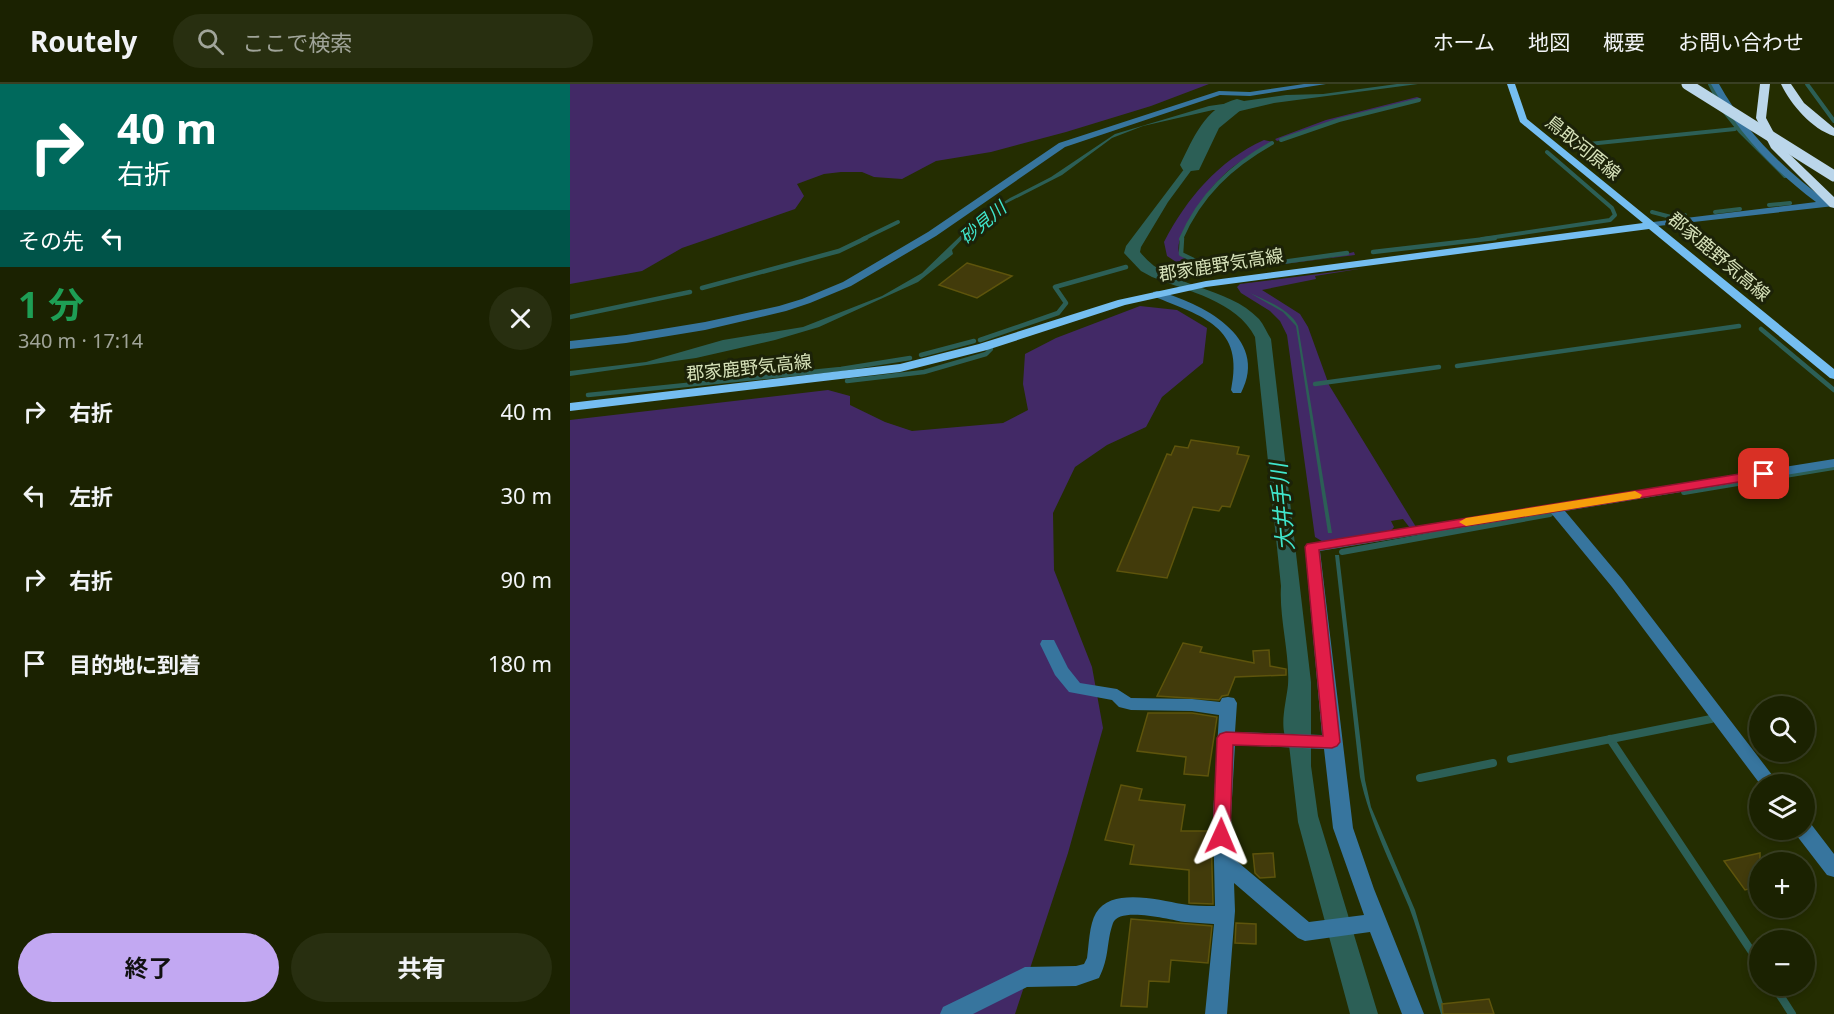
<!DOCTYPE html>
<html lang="ja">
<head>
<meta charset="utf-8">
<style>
	body { margin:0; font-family:"Noto Sans","Noto Sans JP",sans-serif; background:#282f10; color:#f1f3f6; height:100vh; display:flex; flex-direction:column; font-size:22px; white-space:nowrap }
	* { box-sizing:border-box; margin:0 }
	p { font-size:20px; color:#a0a499 }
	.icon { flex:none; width:33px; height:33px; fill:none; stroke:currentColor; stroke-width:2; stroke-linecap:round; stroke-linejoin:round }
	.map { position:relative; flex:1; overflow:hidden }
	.side { display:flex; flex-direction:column; background:#1b2201; width:570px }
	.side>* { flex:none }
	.banner { background:#00695c; color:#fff; overflow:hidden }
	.controls { position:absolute; left:1179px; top:612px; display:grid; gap:12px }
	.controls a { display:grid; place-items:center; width:66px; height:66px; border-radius:50%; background:#1b2201; box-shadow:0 3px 9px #0003,0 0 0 2px #393f23; font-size:30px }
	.pin { position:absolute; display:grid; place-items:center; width:51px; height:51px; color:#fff; margin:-26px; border-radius:12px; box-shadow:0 3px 9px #0006 }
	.me { position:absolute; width:66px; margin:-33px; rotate:1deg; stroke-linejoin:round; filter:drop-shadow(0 0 4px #0008) }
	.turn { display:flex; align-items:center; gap:21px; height:126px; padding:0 18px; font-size:27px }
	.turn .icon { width:78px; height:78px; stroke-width:2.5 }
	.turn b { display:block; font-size:42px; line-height:51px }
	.then { display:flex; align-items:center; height:57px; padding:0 18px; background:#0003; gap:12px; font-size:22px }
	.round { display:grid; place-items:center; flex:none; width:63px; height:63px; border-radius:32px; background:#282f10 }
	.head { display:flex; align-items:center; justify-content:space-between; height:102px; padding:0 18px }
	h1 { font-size:36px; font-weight:700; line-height:45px; color:#1e9e55 }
	.primary-button { display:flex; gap:12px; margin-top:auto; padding:12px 18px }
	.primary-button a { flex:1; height:69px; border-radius:36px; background:#c2a8f2; color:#111; font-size:24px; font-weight:700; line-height:69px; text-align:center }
	.primary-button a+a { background:#282f10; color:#f1f3f6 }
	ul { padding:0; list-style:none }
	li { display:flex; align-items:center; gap:18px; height:84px; padding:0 18px }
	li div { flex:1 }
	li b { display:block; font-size:22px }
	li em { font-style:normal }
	header { display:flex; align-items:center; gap:36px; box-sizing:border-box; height:84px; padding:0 30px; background:#1b2201; border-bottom:2px solid #393f23 }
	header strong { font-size:28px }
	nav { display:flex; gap:33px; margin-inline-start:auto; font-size:21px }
	.search { width:420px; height:54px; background:#282f10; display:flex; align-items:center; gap:15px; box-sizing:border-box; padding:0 21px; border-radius:33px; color:#a0a499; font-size:22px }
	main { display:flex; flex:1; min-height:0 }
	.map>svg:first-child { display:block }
	.green { fill:#422966 }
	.water { fill:#2c5f56 }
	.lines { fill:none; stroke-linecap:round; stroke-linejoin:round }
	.stream-far3 { stroke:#2c5f56; stroke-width:4 }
	.stream-far2 { stroke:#2c5f56; stroke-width:4.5 }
	.stream-far1 { stroke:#2c5f56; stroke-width:6 }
	.stream { stroke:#2c5f56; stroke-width:8 }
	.river { fill:#2c5f56; fill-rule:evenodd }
	.building { fill:#423b0b; stroke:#5e540c; stroke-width:1.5 }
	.minor { fill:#37759e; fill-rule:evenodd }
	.major { fill:#75bef1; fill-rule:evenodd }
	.highway { fill:#bbd6ea; fill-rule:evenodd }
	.highway-bridge { stroke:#bbd6ea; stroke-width:11 }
	.route { fill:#e11d48; stroke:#92132f; stroke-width:1.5 }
	.slow { fill:#f59e0b }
	.labels { text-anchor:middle; stroke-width:6; stroke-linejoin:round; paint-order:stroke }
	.far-street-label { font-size:18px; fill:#d7e2ba; stroke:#1c2208 }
	.far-water-label { font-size:18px; font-style:italic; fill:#40e6cd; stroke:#1c2208 }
	.water-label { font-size:22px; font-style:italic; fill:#40e6cd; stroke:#1c2208 }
</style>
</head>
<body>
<header>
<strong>Routely</strong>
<div class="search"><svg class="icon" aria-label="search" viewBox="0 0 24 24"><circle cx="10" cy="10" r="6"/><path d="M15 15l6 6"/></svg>ここで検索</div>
<nav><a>ホーム</a><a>地図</a><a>概要</a><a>お問い合わせ</a></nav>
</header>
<main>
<section class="side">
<div class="banner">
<div class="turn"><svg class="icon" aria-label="right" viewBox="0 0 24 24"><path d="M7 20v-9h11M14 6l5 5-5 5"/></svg><div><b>40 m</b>右折</div></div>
<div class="then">その先<svg class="icon" aria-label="left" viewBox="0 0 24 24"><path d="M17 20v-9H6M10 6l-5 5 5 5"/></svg></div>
</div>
<div class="head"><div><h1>1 分</h1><p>340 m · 17:14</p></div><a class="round"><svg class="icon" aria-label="close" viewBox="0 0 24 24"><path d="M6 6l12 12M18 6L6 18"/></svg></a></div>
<ul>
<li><svg class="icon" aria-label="right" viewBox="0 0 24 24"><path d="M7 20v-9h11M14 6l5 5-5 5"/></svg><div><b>右折</b></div><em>40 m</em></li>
<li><svg class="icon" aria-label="left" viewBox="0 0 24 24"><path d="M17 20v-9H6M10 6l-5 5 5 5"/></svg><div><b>左折</b></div><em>30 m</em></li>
<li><svg class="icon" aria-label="right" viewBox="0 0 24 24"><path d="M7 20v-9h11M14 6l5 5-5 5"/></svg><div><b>右折</b></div><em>90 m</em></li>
<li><svg class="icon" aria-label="arrive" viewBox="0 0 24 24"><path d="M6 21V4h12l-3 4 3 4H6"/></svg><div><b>目的地に到着</b></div><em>180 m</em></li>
</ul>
<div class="primary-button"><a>終了</a><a>共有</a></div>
</section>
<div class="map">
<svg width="1264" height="930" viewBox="0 0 1264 930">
	<rect width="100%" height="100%" fill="#242d01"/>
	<g class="green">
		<path d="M0,0H639L581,22L496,48L421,68L366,77L332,95L304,93L292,88H271L254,90L227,100L234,112L225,125L112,164L72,187L0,200Z"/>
		<path d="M847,13L852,15L768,36L707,57L705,55L756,36Z"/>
		<path d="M694,56L703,58C660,81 641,97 618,141C613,150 605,160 610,171L626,181L641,185L692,182L759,174L784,168L785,171L634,190L623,189L597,172L594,158C617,114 648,77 694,56Z"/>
		<path d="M795,184L745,192L746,195L692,206L730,230L738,243L759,301L846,443L840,444L833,435L821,437L824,443L819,449L755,459L745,453L717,251L710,237L700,227L671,209L667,203L670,200Z"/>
		<path d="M570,222L607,226L637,244L633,279L592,313L576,343L537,361L505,383L483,429L484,486L522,583L533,644L498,769L445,930H0V336L258,306L280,312V321L315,338L342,347L433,339L458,326L453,300L455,270L486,254Z"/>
	</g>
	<g class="water">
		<path d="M827,0H848L704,19L649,32L651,26H643L573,42L542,54L492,91L431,122L400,147L382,166L383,170L348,198L249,243L205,256L126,274L0,292V287L76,278L153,256L233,243L312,212L352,189L409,134L440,114L481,93L545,50L639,22L716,11L753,10Z"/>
		<path d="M634,39L645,41L626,80L598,118L571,163L570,168C598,205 657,201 689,235C694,241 697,249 701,255L741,598V682L748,732L808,930H780L728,738L719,661C708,645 716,620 718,601C720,569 709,535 711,502L685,253C667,217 617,207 582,193L571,187L554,169L556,162L624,72Z"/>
		<path d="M680,209C695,216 721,226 728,242L762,449H758L726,242L713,228Z"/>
		<path d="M765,471H769L795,696L801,723L845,826L876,930H871C860,895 852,857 839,823C821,779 800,739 790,693Z"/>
	</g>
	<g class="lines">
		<g class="stream-far3">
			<path d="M1140,0L1148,16"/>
			<path d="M1237,0L1264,37"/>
			<path d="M1154,27L1170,47L1215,92"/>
			<path d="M711,56L769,36L849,16"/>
			<path d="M999,62L1165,45"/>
			<path d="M1199,121L1220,119"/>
			<path d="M1082,128L1101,133L1115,131"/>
			<path d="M1145,128L1170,125"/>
			<path d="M293,155L328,138"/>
			<path d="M611,155C630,111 661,82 702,59"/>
			<path d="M912,155L1040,136L1045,131L1042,124L977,68"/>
		</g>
		<g class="stream-far2">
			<path d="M612,154L611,170L640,184L691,181L777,169"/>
			<path d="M803,168L925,154"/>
			<path d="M132,204L269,167L296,154"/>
			<path d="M0,233L120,208"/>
			<path d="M1191,245L1264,306"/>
			<path d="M410,256L488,229L496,219L485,203L556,183"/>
			<path d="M351,271L404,257"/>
			<path d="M887,282L1169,242"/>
			<path d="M277,297L354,288L416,270L421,265"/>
			<path d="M745,300L869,283"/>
			<path d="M18,311L271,285L340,274"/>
		</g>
		<g class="stream-far1">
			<path d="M1114,408L1264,383"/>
			<path d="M772,468L980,430"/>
		</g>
		<g class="stream">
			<path d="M1040,655L1190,880"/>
			<path d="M941,675L1141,635"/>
			<path d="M850,694L923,679"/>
			<path d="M1204,902L1222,930"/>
		</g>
		<path class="river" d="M667,15L674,17L677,21L649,44L629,86L621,87L613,86L610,81C623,55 635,23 667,15Z"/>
	</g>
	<g class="building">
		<path d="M397,179L442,192L407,214L369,201Z"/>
		<path d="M621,356L669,363L667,370L679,372L660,423L652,422L649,427L623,423L597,494L547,487L597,370L601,371L605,362L618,364Z"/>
		<path d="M613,559L632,563L630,568L684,579L683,567L699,566L700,582L716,585V591L665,593L658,611L652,612L649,616L587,612Z"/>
		<path d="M578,629H622L647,633L638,692L614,690L616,673L567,667Z"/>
		<path d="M551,701L572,705L569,716L615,721L611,747H641L643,820L619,819V786L560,780L564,761L535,756Z"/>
		<path d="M703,769L705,793L690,794L685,789L683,770Z"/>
		<path d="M1190,769V802L1175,806L1154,777Z"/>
		<path d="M561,835L642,842L638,879L601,876L599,898L579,897L577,923L551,922Z"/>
		<path d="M666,839L686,840V860L665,859Z"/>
		<path d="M919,915L924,930H873L872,920Z"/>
	</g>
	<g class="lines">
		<g class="minor">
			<path d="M734,0H756L680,12L650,11L495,63L366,152L281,202L240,219L216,227L135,246L56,259L0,265V257L56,251L135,238L209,222L232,215L273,198L358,148L489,59L649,7L680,8Z"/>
			<path d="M1141,0H1149C1176,48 1213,85 1257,117L1264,116V122L1079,143L1078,141L1083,138L1246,118C1203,86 1167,48 1141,0Z"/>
			<path d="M587,207C630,218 701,253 671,309H663L661,306C675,242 633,233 583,212V208Z"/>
			<path d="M1264,375V383L995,427L1052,495L1209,700H1190L1042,503L981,429L750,467L783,744L804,805L854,930H832L800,848L735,857L728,854L664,799L665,827L657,930H635L644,840C634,839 625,839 615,838C601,836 549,822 543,839C536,859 540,872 529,894L506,902L457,903L403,930H370L373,923L455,883L506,882L514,880L517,874C519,861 519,841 526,829C541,803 589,816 612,820C623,822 634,822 645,822L643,732L649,631L622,627L561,626L549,623L542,616L499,608L485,591L470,560L472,556H484L498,584L510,599L547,605L561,614L622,615L650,618L652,614L658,613L664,614L667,619L665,648L752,651L735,463L737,460ZM665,661L754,665L763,744L794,831L739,838L663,774L661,732Z"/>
			<path d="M1234,738L1241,740L1264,770V793L1257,791L1227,752L1225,746H1234Z"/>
		</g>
		<path class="major" d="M937,0H945L957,35L1264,285V295L1260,294L1079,145L636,203L555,221L417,266L330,288L0,327V319L330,280L409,260L548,216L636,197L1073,139L950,38Z"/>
		<g class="highway">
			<path d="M1190,0H1200L1196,34L1211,62L1264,113V124L1260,123L1201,64L1186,34Z"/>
			<path d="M1211,0H1221L1234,19L1264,44V52C1242,45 1221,21 1211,0Z"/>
		</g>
		<path class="highway-bridge" d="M1117,0L1264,92"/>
	</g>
	<path class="route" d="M1194,386L1199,387L1200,390L1199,393L749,466L770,658L767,662L762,664L663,661L660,752L658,757L651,759L645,757L643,752L647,654L650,650L656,648L753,652L735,463L737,460Z"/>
	<path class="slow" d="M1065,407L1072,411L1070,414L896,442L889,438L896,434Z"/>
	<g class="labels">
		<g class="far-street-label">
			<text transform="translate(1013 64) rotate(39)" y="6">鳥取河原線</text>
			<text transform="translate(1149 173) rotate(40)" y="6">郡家鹿野気高線</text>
			<text transform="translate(651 181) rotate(-9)" y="6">郡家鹿野気高線</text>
			<text transform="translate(179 284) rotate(-6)" y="6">郡家鹿野気高線</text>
		</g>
		<g class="far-water-label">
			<text transform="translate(413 139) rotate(-40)" y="6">砂見川</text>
		</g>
		<g class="water-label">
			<text transform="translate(712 423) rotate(-95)" y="8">大井手川</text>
		</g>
	</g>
</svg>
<div class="controls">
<a><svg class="icon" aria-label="search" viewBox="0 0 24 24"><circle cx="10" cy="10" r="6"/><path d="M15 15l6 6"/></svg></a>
<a><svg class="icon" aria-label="layers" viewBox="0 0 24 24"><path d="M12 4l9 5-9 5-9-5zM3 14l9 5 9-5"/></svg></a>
<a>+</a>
<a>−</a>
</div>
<div class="pin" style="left:1194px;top:390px;background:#d93025"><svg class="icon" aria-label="arrive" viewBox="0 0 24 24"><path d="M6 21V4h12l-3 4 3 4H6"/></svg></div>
<svg class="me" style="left:651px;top:752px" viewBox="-20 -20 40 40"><path d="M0-17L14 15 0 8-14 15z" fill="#e11d48" stroke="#fff" stroke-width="4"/></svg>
</div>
</main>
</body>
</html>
